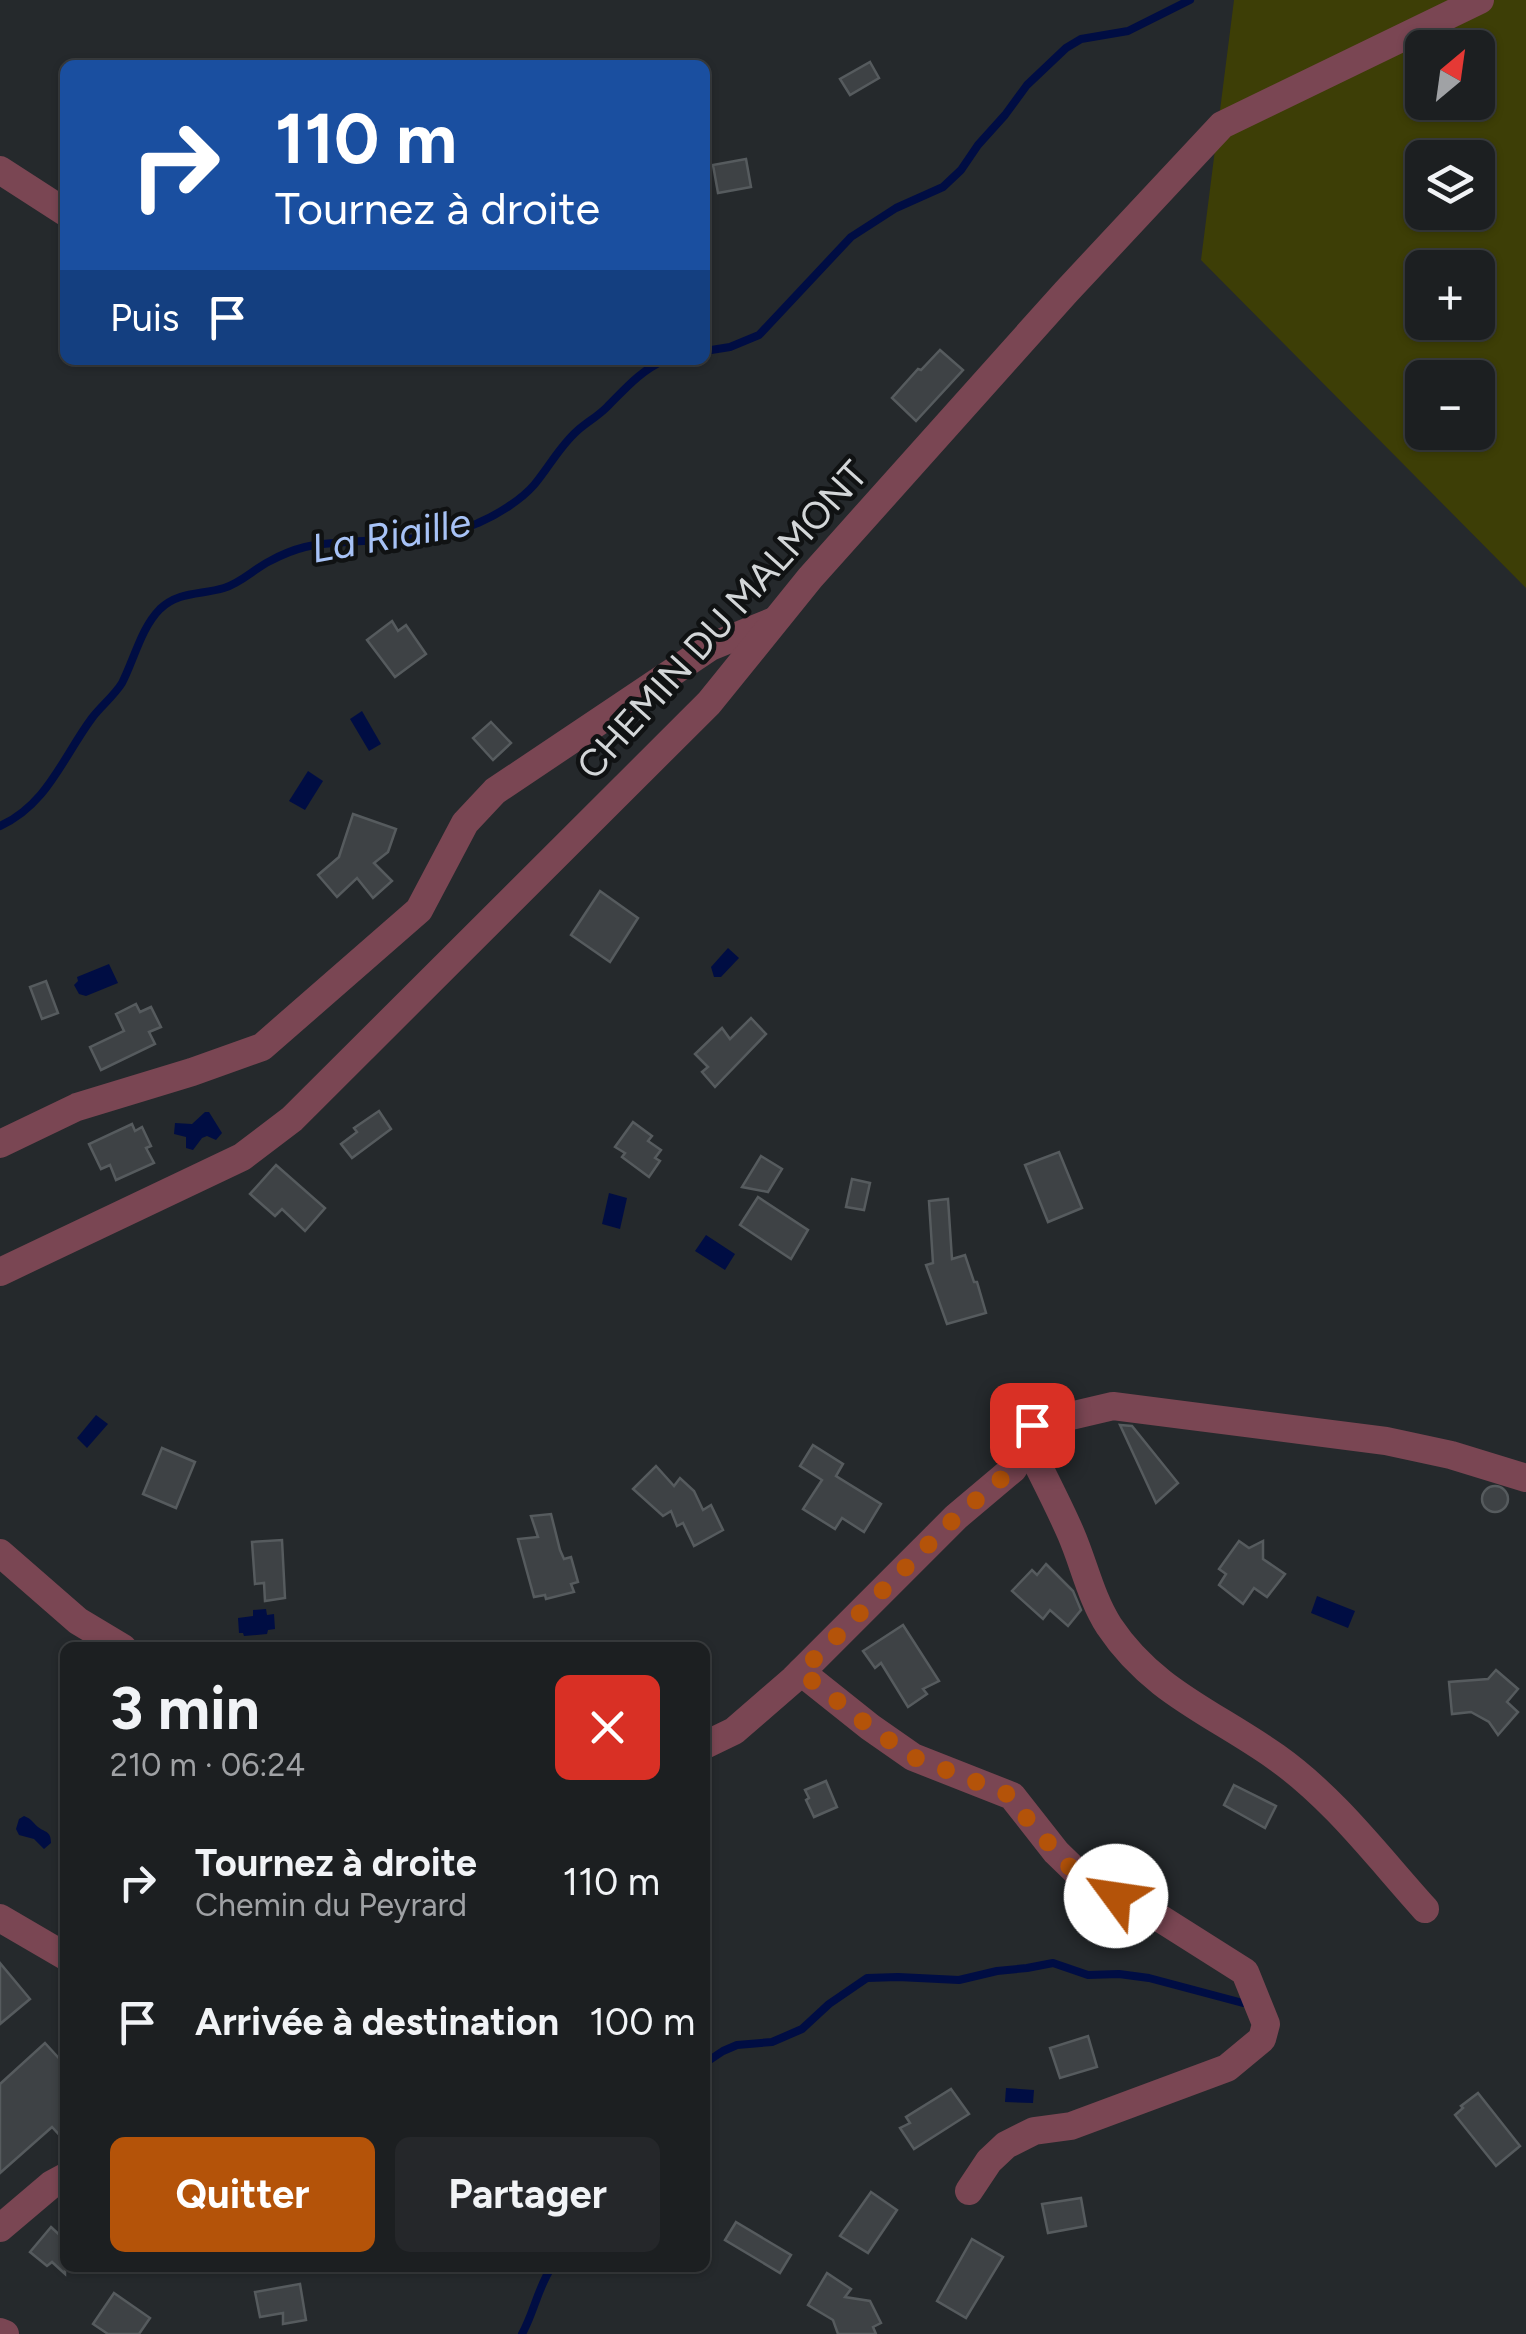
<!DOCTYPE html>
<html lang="fr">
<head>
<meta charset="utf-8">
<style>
	body { margin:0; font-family:Figtree,sans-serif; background:#25272a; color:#f1f3f6; height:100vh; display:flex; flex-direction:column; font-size:38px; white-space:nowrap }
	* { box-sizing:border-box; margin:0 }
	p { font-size:32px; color:#a0a2a5 }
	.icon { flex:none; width:55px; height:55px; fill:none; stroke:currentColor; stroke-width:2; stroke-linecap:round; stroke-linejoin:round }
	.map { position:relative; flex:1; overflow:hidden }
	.panel { position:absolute; left:60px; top:1642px; width:650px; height:630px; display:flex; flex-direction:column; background:#1c1f21; border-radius:15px; box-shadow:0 2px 8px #0004,0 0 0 2px #3a3d3f }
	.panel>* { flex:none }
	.banner { position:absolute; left:60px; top:60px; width:650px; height:305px; border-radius:15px; box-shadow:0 2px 8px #0004,0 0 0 2px #3a3d3f; background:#1a4fa0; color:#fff; overflow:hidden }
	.needle { width:65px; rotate:29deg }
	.tools { position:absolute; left:1405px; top:30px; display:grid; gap:20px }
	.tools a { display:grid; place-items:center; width:90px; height:90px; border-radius:15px; background:#1c1f21; box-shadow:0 2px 8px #0004,0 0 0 2px #3a3d3f; font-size:50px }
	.pin { position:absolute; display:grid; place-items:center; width:85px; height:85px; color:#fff; margin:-42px; border-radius:20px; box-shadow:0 5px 15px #0006 }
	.me { position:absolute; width:110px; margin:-55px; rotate:301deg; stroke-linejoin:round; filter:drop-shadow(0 0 8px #0008) }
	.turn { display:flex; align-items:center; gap:35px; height:210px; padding:0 50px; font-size:45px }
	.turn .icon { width:130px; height:130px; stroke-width:2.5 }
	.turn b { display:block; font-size:70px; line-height:85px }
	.then { display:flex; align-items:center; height:95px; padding:0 50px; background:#0003; gap:20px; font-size:38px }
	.round { display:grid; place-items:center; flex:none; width:105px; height:105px; border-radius:15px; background:#25272a }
	.headline { display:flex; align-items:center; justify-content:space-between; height:170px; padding:0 50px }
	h1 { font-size:60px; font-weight:700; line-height:75px }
	.primary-button { display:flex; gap:20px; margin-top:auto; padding:20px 50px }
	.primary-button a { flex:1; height:115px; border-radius:15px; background:#b45309; color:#fff; font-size:40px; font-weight:700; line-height:115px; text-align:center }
	.primary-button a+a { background:#25272a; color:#f1f3f6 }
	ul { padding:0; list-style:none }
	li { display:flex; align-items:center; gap:30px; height:140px; padding:0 50px }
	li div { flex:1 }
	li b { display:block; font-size:38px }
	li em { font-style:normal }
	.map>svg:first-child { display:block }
	.green { fill:#3d3e06; fill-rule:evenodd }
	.water { fill:#000d43 }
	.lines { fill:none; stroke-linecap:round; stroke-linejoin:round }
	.stream { stroke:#000d43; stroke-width:8 }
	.building { fill:#3e4245; stroke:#565b5e; stroke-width:2.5 }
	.minor { stroke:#7a4653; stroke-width:28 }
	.route { stroke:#b45309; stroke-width:18; stroke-dasharray:0 32.4 }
	.labels { text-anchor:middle; stroke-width:9; stroke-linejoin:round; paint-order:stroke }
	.street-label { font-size:38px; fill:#d3d6d8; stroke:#101213 }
	.water-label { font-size:40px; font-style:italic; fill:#a7c2f6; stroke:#101213 }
</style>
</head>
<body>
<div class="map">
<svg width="1526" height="2334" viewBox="0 0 1526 2334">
	<rect width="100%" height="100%" fill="#25292c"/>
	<path class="green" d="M1234,0H1526V588L1201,260ZM1422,48H1478V102H1422ZM1422,158H1478V212H1422ZM1422,268H1478V322H1422ZM1422,378H1478V432H1422Z"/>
	<g class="water">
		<path d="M362,711L381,744L369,751L350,719Z"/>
		<path d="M308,771L323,781L305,810L289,801Z"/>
		<path d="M728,948L739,958L721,977H714L711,967Z"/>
		<path d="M109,964L118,983L86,996L79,994L74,985L78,981L77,977Z"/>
		<path d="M205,1112H209L222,1133L216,1140L207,1136L202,1138L193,1150L186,1148V1137L174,1134L175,1123L192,1124Z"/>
		<path d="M609,1193L627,1198L620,1229L602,1224Z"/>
		<path d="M706,1235L735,1254L725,1270L695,1251Z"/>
		<path d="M96,1415L108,1424L87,1448L77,1438Z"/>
		<path d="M1317,1596L1355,1611L1348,1628L1311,1613Z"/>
		<path d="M266,1609L267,1615L274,1614L275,1629L268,1630L267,1634L244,1636L243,1633H239L238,1618L253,1616V1610Z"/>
		<path d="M24,1816C32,1819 32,1822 38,1827C46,1833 51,1831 51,1843L44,1849L34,1839L19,1835L16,1829L19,1819Z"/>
		<path d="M1006,2088L1034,2090L1033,2103L1005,2102Z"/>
	</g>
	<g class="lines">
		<g class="stream">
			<path d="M705,351L730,347L759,335L851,237L896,208L943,187L961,170L978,145L1005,115L1027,85L1066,48L1081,39L1128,31L1190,0"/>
			<path d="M0,826C47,805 63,757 92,718C101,706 114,696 122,683C134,660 141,628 160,609C179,591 201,595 224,588C241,583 254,569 270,561C281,555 293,550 305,547C362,535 425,548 478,523C497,515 521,500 534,485C549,467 560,446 577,431C587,422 597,417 607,407C625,389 641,370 665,360"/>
			<path d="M705,2063L723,2051L737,2045L772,2042L802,2029L829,2004L867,1978L898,1977L959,1980L997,1971L1027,1968L1053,1963L1088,1975L1119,1974L1149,1978L1243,2003"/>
			<path d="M522,2334C534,2312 538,2288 551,2268"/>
		</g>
	</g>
	<g class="building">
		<path d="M870,62L879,78L850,95L840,79Z"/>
		<path d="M746,159L751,187L718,193L713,165Z"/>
		<path d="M940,350L963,370L916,421L892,398L918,369L921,370Z"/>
		<path d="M392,621L398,631L406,625L426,654L395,677L367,640Z"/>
		<path d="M491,722L511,743L493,760L473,738Z"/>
		<path d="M353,814L396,829L388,852L374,863L392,881L373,898L357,878L337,897L318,875L339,857Z"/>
		<path d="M600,891L638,918L610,962L571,935Z"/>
		<path d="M46,981L58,1013L42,1019L30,987Z"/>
		<path d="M136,1004L140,1012L151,1007L161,1027L149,1032L155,1044L101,1070L90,1047L124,1031L116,1014Z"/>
		<path d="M751,1018L766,1034L715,1087L702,1072L708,1067L695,1054L722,1028L730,1039Z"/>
		<path d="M379,1111L391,1129L352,1158L341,1144L357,1132L354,1128Z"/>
		<path d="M633,1122L652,1136L648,1141L661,1150L655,1158L660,1161L649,1177L622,1157L625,1153L615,1147Z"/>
		<path d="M132,1124L135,1131L142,1127L151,1146L146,1148L154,1163L116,1180L110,1165L101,1169L89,1144Z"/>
		<path d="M1059,1152L1082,1208L1048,1222L1025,1165Z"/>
		<path d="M761,1156L782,1169L768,1192L742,1187Z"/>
		<path d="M276,1165L325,1208L305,1231L282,1209L275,1216L250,1194Z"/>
		<path d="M852,1179L870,1183L864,1210L846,1207Z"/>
		<path d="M758,1197L808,1230L791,1259L740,1225Z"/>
		<path d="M948,1199L952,1259L965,1255L974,1282H977L986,1313L947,1324L926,1265L933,1263L929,1201Z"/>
		<path d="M1120,1425L1132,1426L1178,1483L1156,1503Z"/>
		<path d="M813,1445L843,1464L836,1476L881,1504L864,1532L842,1518L835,1529L803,1509L822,1480L800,1466Z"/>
		<path d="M162,1448L195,1462L176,1508L143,1494Z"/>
		<path d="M656,1466L674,1486L680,1478L694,1491L703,1510L711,1505L723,1530L694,1546L683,1523L677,1526L671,1511L663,1516L633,1489Z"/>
		<circle cx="1495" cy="1499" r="13"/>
		<path d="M551,1514L560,1550L564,1559L571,1557L578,1582L571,1584L574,1592L546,1599L545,1595L534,1597L518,1539L538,1537L531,1516Z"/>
		<path d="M282,1540L285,1598L265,1601L264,1583L255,1584L252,1542Z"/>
		<path d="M1239,1541L1249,1548L1263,1541V1559L1285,1574L1267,1597L1254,1588L1243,1604L1219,1585L1226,1574L1219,1569Z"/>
		<path d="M1046,1564L1073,1591L1081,1610L1068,1626L1050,1610L1043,1619L1012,1591L1032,1570L1037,1575Z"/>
		<path d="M903,1625L939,1681L923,1689L927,1694L908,1707L881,1663L875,1668L863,1651Z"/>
		<path d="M1496,1670L1518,1689L1507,1702L1518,1712L1498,1735L1489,1722L1471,1712L1452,1714L1449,1682L1488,1679Z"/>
		<path d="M826,1781L837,1807L814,1817L806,1800L809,1798L805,1790Z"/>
		<path d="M1234,1785L1276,1806L1265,1828L1224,1805Z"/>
		<path d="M0,1963L30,1999L0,2024Z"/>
		<path d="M1088,2036L1097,2067L1060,2078L1050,2048Z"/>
		<path d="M45,2043L65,2065V2141L52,2127L0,2173V2084Z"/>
		<path d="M951,2089L969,2114L914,2149L900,2128L910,2123L906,2117Z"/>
		<path d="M1478,2093L1520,2146L1496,2166L1455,2115L1463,2108L1461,2106Z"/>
		<path d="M871,2192L897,2210L868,2253L840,2236Z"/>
		<path d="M1081,2198L1086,2226L1048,2233L1042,2204Z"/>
		<path d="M736,2222L791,2255L780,2273L725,2240Z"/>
		<path d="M51,2227L65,2240V2274L52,2262L47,2266L30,2252Z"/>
		<path d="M972,2239L1003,2257L966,2318L937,2301Z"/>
		<path d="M827,2273L851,2289L845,2297L870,2301L881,2323L873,2327L876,2334H838L833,2320L808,2305Z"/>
		<path d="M300,2284L306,2320L283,2324V2313L260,2317L255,2292Z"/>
		<path d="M114,2293L150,2318L139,2334H108L93,2324Z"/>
	</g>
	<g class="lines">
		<g class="minor">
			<path d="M0,170L65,212"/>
			<path d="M0,1144L77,1107L192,1072L262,1047L419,910L465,823L495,791L710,647L774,621"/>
			<path d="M0,1272L242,1157L292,1119L709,703L810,578L1066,292L1222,125L1480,0"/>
			<path d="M1028,1445C1042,1474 1058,1504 1071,1534C1084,1564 1091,1598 1109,1626C1153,1692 1214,1713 1276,1757C1334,1798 1378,1857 1425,1909"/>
			<path d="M0,1553L78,1621L123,1648"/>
			<path d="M801,1672L870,1727L913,1757L1012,1796L1056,1852L1090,1885L1147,1910L1245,1972L1266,2024L1262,2039L1227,2068L1071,2126L1034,2131L1006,2145L989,2161L969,2191"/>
			<path d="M705,1745L734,1731L794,1679L956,1517L1013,1469L1028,1445L1032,1425L1113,1406L1386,1441L1451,1455L1526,1478"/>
			<path d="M0,1918L65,1956"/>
			<path d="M0,2228L52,2184L65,2177"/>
			<path d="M0,2332L5,2334"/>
		</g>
	</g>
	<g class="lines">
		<path class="route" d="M1032,1425L1028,1444L1013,1469L956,1517L801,1672L870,1727L913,1757L1012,1796L1028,1820L1076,1874L1090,1885L1116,1896"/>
	</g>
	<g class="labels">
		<g class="street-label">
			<text transform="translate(722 620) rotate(-48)" y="13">CHEMIN DU MALMONT</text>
		</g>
		<g class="water-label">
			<text transform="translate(391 535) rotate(-10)" y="14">La Riaille</text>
		</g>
	</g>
</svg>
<div class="tools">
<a><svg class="needle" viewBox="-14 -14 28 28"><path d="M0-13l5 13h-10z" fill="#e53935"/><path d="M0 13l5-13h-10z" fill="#a0a2a5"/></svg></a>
<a><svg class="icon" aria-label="layers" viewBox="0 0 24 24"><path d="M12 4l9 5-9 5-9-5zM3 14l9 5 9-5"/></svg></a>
<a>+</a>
<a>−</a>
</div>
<div class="pin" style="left:1032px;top:1425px;background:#d93025"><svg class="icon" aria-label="arrive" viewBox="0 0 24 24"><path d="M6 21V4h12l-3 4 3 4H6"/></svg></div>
<svg class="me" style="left:1116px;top:1896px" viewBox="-20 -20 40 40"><circle r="19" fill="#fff"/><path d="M0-13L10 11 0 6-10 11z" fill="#b45309"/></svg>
<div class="banner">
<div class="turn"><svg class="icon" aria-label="right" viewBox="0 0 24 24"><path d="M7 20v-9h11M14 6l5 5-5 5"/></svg><div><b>110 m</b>Tournez à droite</div></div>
<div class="then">Puis<svg class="icon" aria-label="arrive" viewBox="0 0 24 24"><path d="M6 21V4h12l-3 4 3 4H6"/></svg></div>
</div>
<section class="panel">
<div class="headline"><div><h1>3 min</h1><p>210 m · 06:24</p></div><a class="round" style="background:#d93025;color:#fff"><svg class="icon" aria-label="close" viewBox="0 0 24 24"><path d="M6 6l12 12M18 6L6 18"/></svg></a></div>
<ul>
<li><svg class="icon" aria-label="right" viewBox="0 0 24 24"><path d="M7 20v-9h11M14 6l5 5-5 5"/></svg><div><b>Tournez à droite</b><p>Chemin du Peyrard</p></div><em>110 m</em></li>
<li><svg class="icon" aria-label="arrive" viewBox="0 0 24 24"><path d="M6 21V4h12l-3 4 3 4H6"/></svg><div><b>Arrivée à destination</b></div><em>100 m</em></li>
</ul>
<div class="primary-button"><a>Quitter</a><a>Partager</a></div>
</section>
</div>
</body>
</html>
